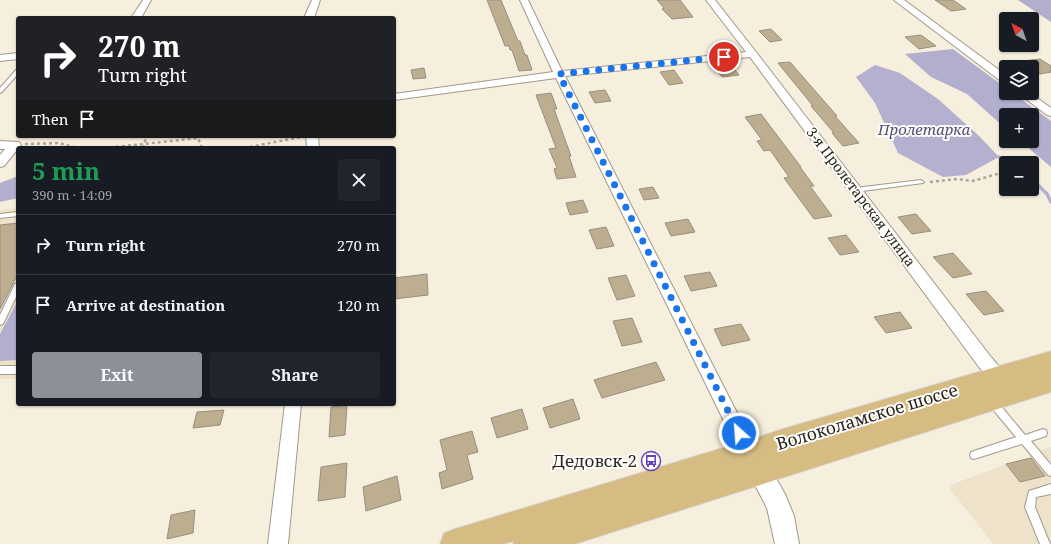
<!DOCTYPE html>
<html lang="en">
<head>
<meta charset="utf-8">
<style>
	body { margin:0; font-family:"Noto Serif",serif; background:#20242c; color:#f1f3f6; height:100vh; display:flex; flex-direction:column; font-size:15px; white-space:nowrap }
	* { box-sizing:border-box; margin:0 }
	p { font-size:13px; color:#9ea1a6 }
	.icon { flex:none; width:22px; height:22px; fill:none; stroke:currentColor; stroke-width:2; stroke-linecap:round; stroke-linejoin:round }
	.map { position:relative; flex:1; overflow:hidden }
	.side { position:absolute; left:16px; top:146px; width:380px; height:260px; display:flex; flex-direction:column; background:#171b24; border-radius:4px; box-shadow:0 1px 3px #0004 }
	.side>* { flex:none }
	.hud { position:absolute; left:16px; top:16px; width:380px; height:122px; border-radius:4px; box-shadow:0 1px 3px #0004; background:#202124; color:#fff; overflow:hidden }
	.needle { width:26px; rotate:320deg }
	.fabs { position:absolute; left:999px; top:12px; display:grid; gap:8px }
	.fabs a { display:grid; place-items:center; width:40px; height:40px; border-radius:4px; background:#171b24; box-shadow:0 1px 3px #0004; font-size:20px }
	.pin { position:absolute; display:grid; place-items:center; width:34px; height:34px; color:#fff; margin:-17px; border:2px solid #fff; border-radius:50%; box-shadow:0 1px 4px #0007 }
	.me { position:absolute; width:44px; margin:-22px; rotate:334deg; stroke-linejoin:round; filter:drop-shadow(0 0 3px #0008) }
	.turn { display:flex; align-items:center; gap:14px; height:84px; padding:0 16px; font-size:18px }
	.turn .icon { width:52px; height:52px; stroke-width:2.5 }
	.turn b { display:block; font-size:28px; line-height:34px }
	.then { display:flex; align-items:center; height:38px; padding:0 16px; background:#0003; gap:8px; font-size:15px }
	.round { display:grid; place-items:center; flex:none; width:42px; height:42px; border-radius:4px; background:#20242c }
	.summary { display:flex; align-items:center; justify-content:space-between; height:68px; padding:0 16px }
	h1 { font-size:24px; font-weight:700; line-height:30px; color:#1e9e55 }
	.cta { display:flex; gap:8px; margin-top:auto; padding:8px 16px }
	.cta a { flex:1; height:46px; border-radius:4px; background:#8c9099; color:#fff; font-size:16px; font-weight:700; line-height:46px; text-align:center }
	.cta a+a { background:#20242c; color:#f1f3f6 }
	ul { padding:0; list-style:none }
	li { display:flex; align-items:center; gap:12px; height:60px; padding:0 16px; border-top:1px solid #363941 }
	li div { flex:1 }
	li b { display:block; font-size:15px }
	li em { font-style:normal }
	.map>svg:first-child { display:block }
	.built { fill:#eee2ca }
	.forest { fill:#b2aece }
	.water { fill:#b5b0d0 }
	.lines { fill:none; stroke-linecap:round; stroke-linejoin:round }
	.stream { stroke:#b5b0d0; stroke-width:3.5 }
	.building { fill:#beae90; stroke:#978f80 }
	.service-casing { stroke:#a1998a; stroke-width:2 }
	.minor-casing { stroke:#a1998a; stroke-width:2 }
	.tertiary-casing { stroke:#a1998a; stroke-width:2 }
	.primary-casing { stroke:#d8d8d7; stroke-width:2 }
	.path { stroke:#aba598; stroke-width:2.5; stroke-dasharray:3 3; stroke-linecap:butt }
	.service { fill:#fff; fill-rule:evenodd }
	.minor { fill:#fff; fill-rule:evenodd }
	.tertiary { fill:#fff; fill-rule:evenodd }
	.primary { fill:#d6bc82; fill-rule:evenodd }
	.route { stroke:#1a73e8; stroke-width:7; stroke-dasharray:0 12.6 }
	.labels { text-anchor:middle; stroke-width:4; stroke-linejoin:round; paint-order:stroke }
	.street-label { font-size:14px; fill:#28251f; stroke:#fefdf9 }
	.water-label { font-size:15px; font-style:italic; fill:#564d7c; stroke:#fefdf9 }
	.near-street-label { font-size:17px; fill:#28251f; stroke:#fefdf9 }
	.near-poi-label { font-size:17px; fill:#28251f; stroke:#fefdf9; text-anchor:end }
</style>
</head>
<body>
<div class="map">
<svg width="1051" height="544" viewBox="0 0 1051 544">
	<rect width="100%" height="100%" fill="#f7efde"/>
	<g class="built">
		<path d="M18,208V379H0V210Z"/>
		<path d="M1051,447V544H993L948,486L1006,464L1031,458L1028,453Z"/>
	</g>
	<g class="forest">
		<path d="M1018,0H1051V22Z"/>
		<path d="M953,49L1006,88V93H1013L1051,121V167L1020,141H1032V115H1006V129L967,94L931,77L905,54Z"/>
		<path d="M18,176V198L0,202V183Z"/>
		<path d="M18,303V360L0,361V334L16,304Z"/>
	</g>
	<path class="water" d="M875,65L900,73L938,99L979,136L999,157L966,175L943,177L898,153L875,103L856,77Z"/>
	<g class="lines">
		<g class="stream">
			<path d="M999,157L1010,163"/>
			<path d="M1032,179L1047,194L1051,202"/>
		</g>
	</g>
	<g class="building">
		<path d="M487,0H501L518,41H520L525,55H527L532,70L519,71L512,50H510L509,46H505Z"/>
		<path d="M657,0H680L693,17L672,19L662,9L664,8Z"/>
		<path d="M935,0H953L966,9L951,11Z"/>
		<path d="M771,29L782,40L770,42L759,31Z"/>
		<path d="M921,35L936,46L919,49L905,37Z"/>
		<path d="M1040,59L1051,66V72L1040,74L1023,61Z"/>
		<path d="M790,62L837,116H835L859,143L843,146L832,133H834L811,106H813L778,63Z"/>
		<path d="M732,66L739,75L722,77L715,68Z"/>
		<path d="M424,68L426,78L413,79L411,70Z"/>
		<path d="M674,70L683,83L669,85L660,72Z"/>
		<path d="M605,90L611,101L595,103L589,92Z"/>
		<path d="M551,93L557,109H554L571,156H569L576,177L557,179L554,169L557,168L549,149L556,148L536,95Z"/>
		<path d="M761,114L801,167H800L814,186H810L832,216L814,219L784,178L789,177L770,150L764,151L757,141L762,140L745,117Z"/>
		<path d="M653,187L659,198L644,200L639,189Z"/>
		<path d="M583,200L588,212L570,215L566,203Z"/>
		<path d="M916,214L931,231L912,234L898,217Z"/>
		<path d="M688,219L695,232L671,236L665,223Z"/>
		<path d="M18,223V274L0,309V225Z"/>
		<path d="M606,227L614,246L597,249L589,230Z"/>
		<path d="M846,235L859,252L840,255L828,238Z"/>
		<path d="M953,253L972,274L953,278L933,257Z"/>
		<path d="M710,272L717,286L691,291L684,276Z"/>
		<path d="M427,274L428,295L394,299V278Z"/>
		<path d="M626,275L635,296L617,300L608,278Z"/>
		<path d="M986,291L1004,311L984,315L966,294Z"/>
		<path d="M900,312L912,328L886,333L874,317Z"/>
		<path d="M632,318L642,342L622,346L613,321Z"/>
		<path d="M741,324L750,340L722,346L714,329Z"/>
		<path d="M656,362L665,380L602,398L594,380Z"/>
		<path d="M573,399L580,419L550,428L543,408Z"/>
		<path d="M347,405L345,435L329,437L331,407Z"/>
		<path d="M522,409L528,429L497,438L491,418Z"/>
		<path d="M224,410L220,425L193,428L197,412Z"/>
		<path d="M472,431L478,452L467,455L473,479L442,489L439,473L447,470L440,440Z"/>
		<path d="M1031,458L1045,476L1020,482L1006,464Z"/>
		<path d="M347,463L345,497L318,501L321,467Z"/>
		<path d="M397,476L401,500L366,511L363,487Z"/>
		<path d="M195,510L193,533L167,539L171,515Z"/>
	</g>
	<g class="lines">
		<g class="service-casing">
			<g id="service">
				<path d="M18,69V74L2,92L0,93V88L16,70Z"/>
				<path d="M921,180L924,182L923,183L855,192L852,190L855,188Z"/>
				<path d="M18,212V216L0,218V214Z"/>
				<path d="M18,283V293L3,324L0,325V315L15,284Z"/>
				<rect x="0" y="366" width="18" height="8"/>
				<path d="M993,399L996,400L1025,435L1043,429L1046,430L1047,433L1046,436L1031,441L1051,465V476L1048,475L1022,444L974,459L971,458L970,455L971,452L1016,437L990,406L989,403L990,400Z"/>
				<path d="M1051,484V494L1036,497L1035,507L1050,544H1040L1025,507L1029,491Z"/>
			</g>
		</g>
		<g class="minor-casing">
			<g id="minor">
				<path d="M143,0H151L141,18H131Z"/>
				<path d="M312,0H320L314,18H304Z"/>
				<path d="M520,0H528L562,71L746,52L706,0H715L756,52L991,357L1008,377L1010,382L1008,387L1002,389L996,387L979,367L750,57L565,76L755,448L758,454L755,460L749,463L743,460L556,78L394,100V94L553,72Z"/>
				<path d="M894,0H904L1006,75V83L1002,82Z"/>
				<path d="M18,53V59L0,61V55Z"/>
				<path d="M1018,93H1030L1051,108V116L1047,115Z"/>
				<path d="M306,136H318L319,148H307Z"/>
				<path d="M0,141L19,142L21,145L4,166L0,167V155L5,149H0Z"/>
				<path d="M285,404H301L288,544H268Z"/>
			</g>
		</g>
		<g class="tertiary-casing">
			<path id="tertiary" d="M754,451L762,454L785,494L794,516L799,544H775L767,508L743,462L746,454Z"/>
		</g>
		<g class="primary-casing">
			<path id="primary" d="M1051,351V392L575,544H513L514,541L503,544H440L444,533L455,529L749,440L786,428Z"/>
		</g>
		<g class="path">
			<path d="M25,144L59,143L77,148"/>
			<path d="M104,148L144,144L147,136"/>
			<path d="M143,148L144,144L198,138L202,148"/>
			<path d="M244,148L301,137"/>
			<path d="M930,182L957,179L973,181L997,174L1006,163"/>
		</g>
		<use href="#service" class="service"/>
		<use href="#minor" class="minor"/>
		<use href="#tertiary" class="tertiary"/>
		<use href="#primary" class="primary"/>
	</g>
	<g class="lines">
		<path class="route" d="M724,57L559,74L739,433"/>
	</g>
	<defs>
		<g id="bus-ring" transform="scale(1)"><circle r="9.5" fill="#fefdf9" stroke="#6441b9" stroke-width="1.5"/><path d="M-5-6H5V4H4V6H2V4H-2V6H-4V4H-5ZM-3.5-4V0h7V-4ZM-3.5 1.2v1.5H-2V1.2ZM2 1.2v1.5H3.5V1.2Z" fill="#6441b9"/></g>
	</defs>
	<g fill-rule="evenodd">
		<use href="#bus-ring" x="651" y="461"/>
	</g>
	<g class="labels">
		<g class="street-label">
			<text transform="translate(861 197) rotate(53)" y="5">3-я Пролетарская улица</text>
		</g>
		<g class="water-label">
			<text x="924" y="135">Пролетарка</text>
		</g>
		<g class="near-street-label">
			<text transform="translate(867 417) rotate(-17)" y="6">Волоколамское шоссе</text>
		</g>
		<g class="near-poi-label">
			<text x="637" y="467">Дедовск-2</text>
		</g>
	</g>
</svg>
<div class="fabs">
<a><svg class="needle" viewBox="-14 -14 28 28"><path d="M0-13l5 13h-10z" fill="#e53935"/><path d="M0 13l5-13h-10z" fill="#9ea1a6"/></svg></a>
<a><svg class="icon" aria-label="layers" viewBox="0 0 24 24"><path d="M12 4l9 5-9 5-9-5zM3 14l9 5 9-5"/></svg></a>
<a>+</a>
<a>−</a>
</div>
<div class="pin" style="left:724px;top:57px;background:#d93025"><svg class="icon" aria-label="arrive" viewBox="0 0 24 24"><path d="M6 21V4h12l-3 4 3 4H6"/></svg></div>
<svg class="me" style="left:739px;top:433px" viewBox="-20 -20 40 40"><circle r="17" fill="#1a73e8" stroke="#fff" stroke-width="3"/><path d="M0-11L8 9 0 5-8 9z" fill="#fff"/></svg>
<div class="hud">
<div class="turn"><svg class="icon" aria-label="right" viewBox="0 0 24 24"><path d="M7 20v-9h11M14 6l5 5-5 5"/></svg><div><b>270 m</b>Turn right</div></div>
<div class="then">Then<svg class="icon" aria-label="arrive" viewBox="0 0 24 24"><path d="M6 21V4h12l-3 4 3 4H6"/></svg></div>
</div>
<section class="side">
<div class="summary"><div><h1>5 min</h1><p>390 m · 14:09</p></div><a class="round"><svg class="icon" aria-label="close" viewBox="0 0 24 24"><path d="M6 6l12 12M18 6L6 18"/></svg></a></div>
<ul>
<li><svg class="icon" aria-label="right" viewBox="0 0 24 24"><path d="M7 20v-9h11M14 6l5 5-5 5"/></svg><div><b>Turn right</b></div><em>270 m</em></li>
<li><svg class="icon" aria-label="arrive" viewBox="0 0 24 24"><path d="M6 21V4h12l-3 4 3 4H6"/></svg><div><b>Arrive at destination</b></div><em>120 m</em></li>
</ul>
<div class="cta"><a>Exit</a><a>Share</a></div>
</section>
</div>
</body>
</html>
